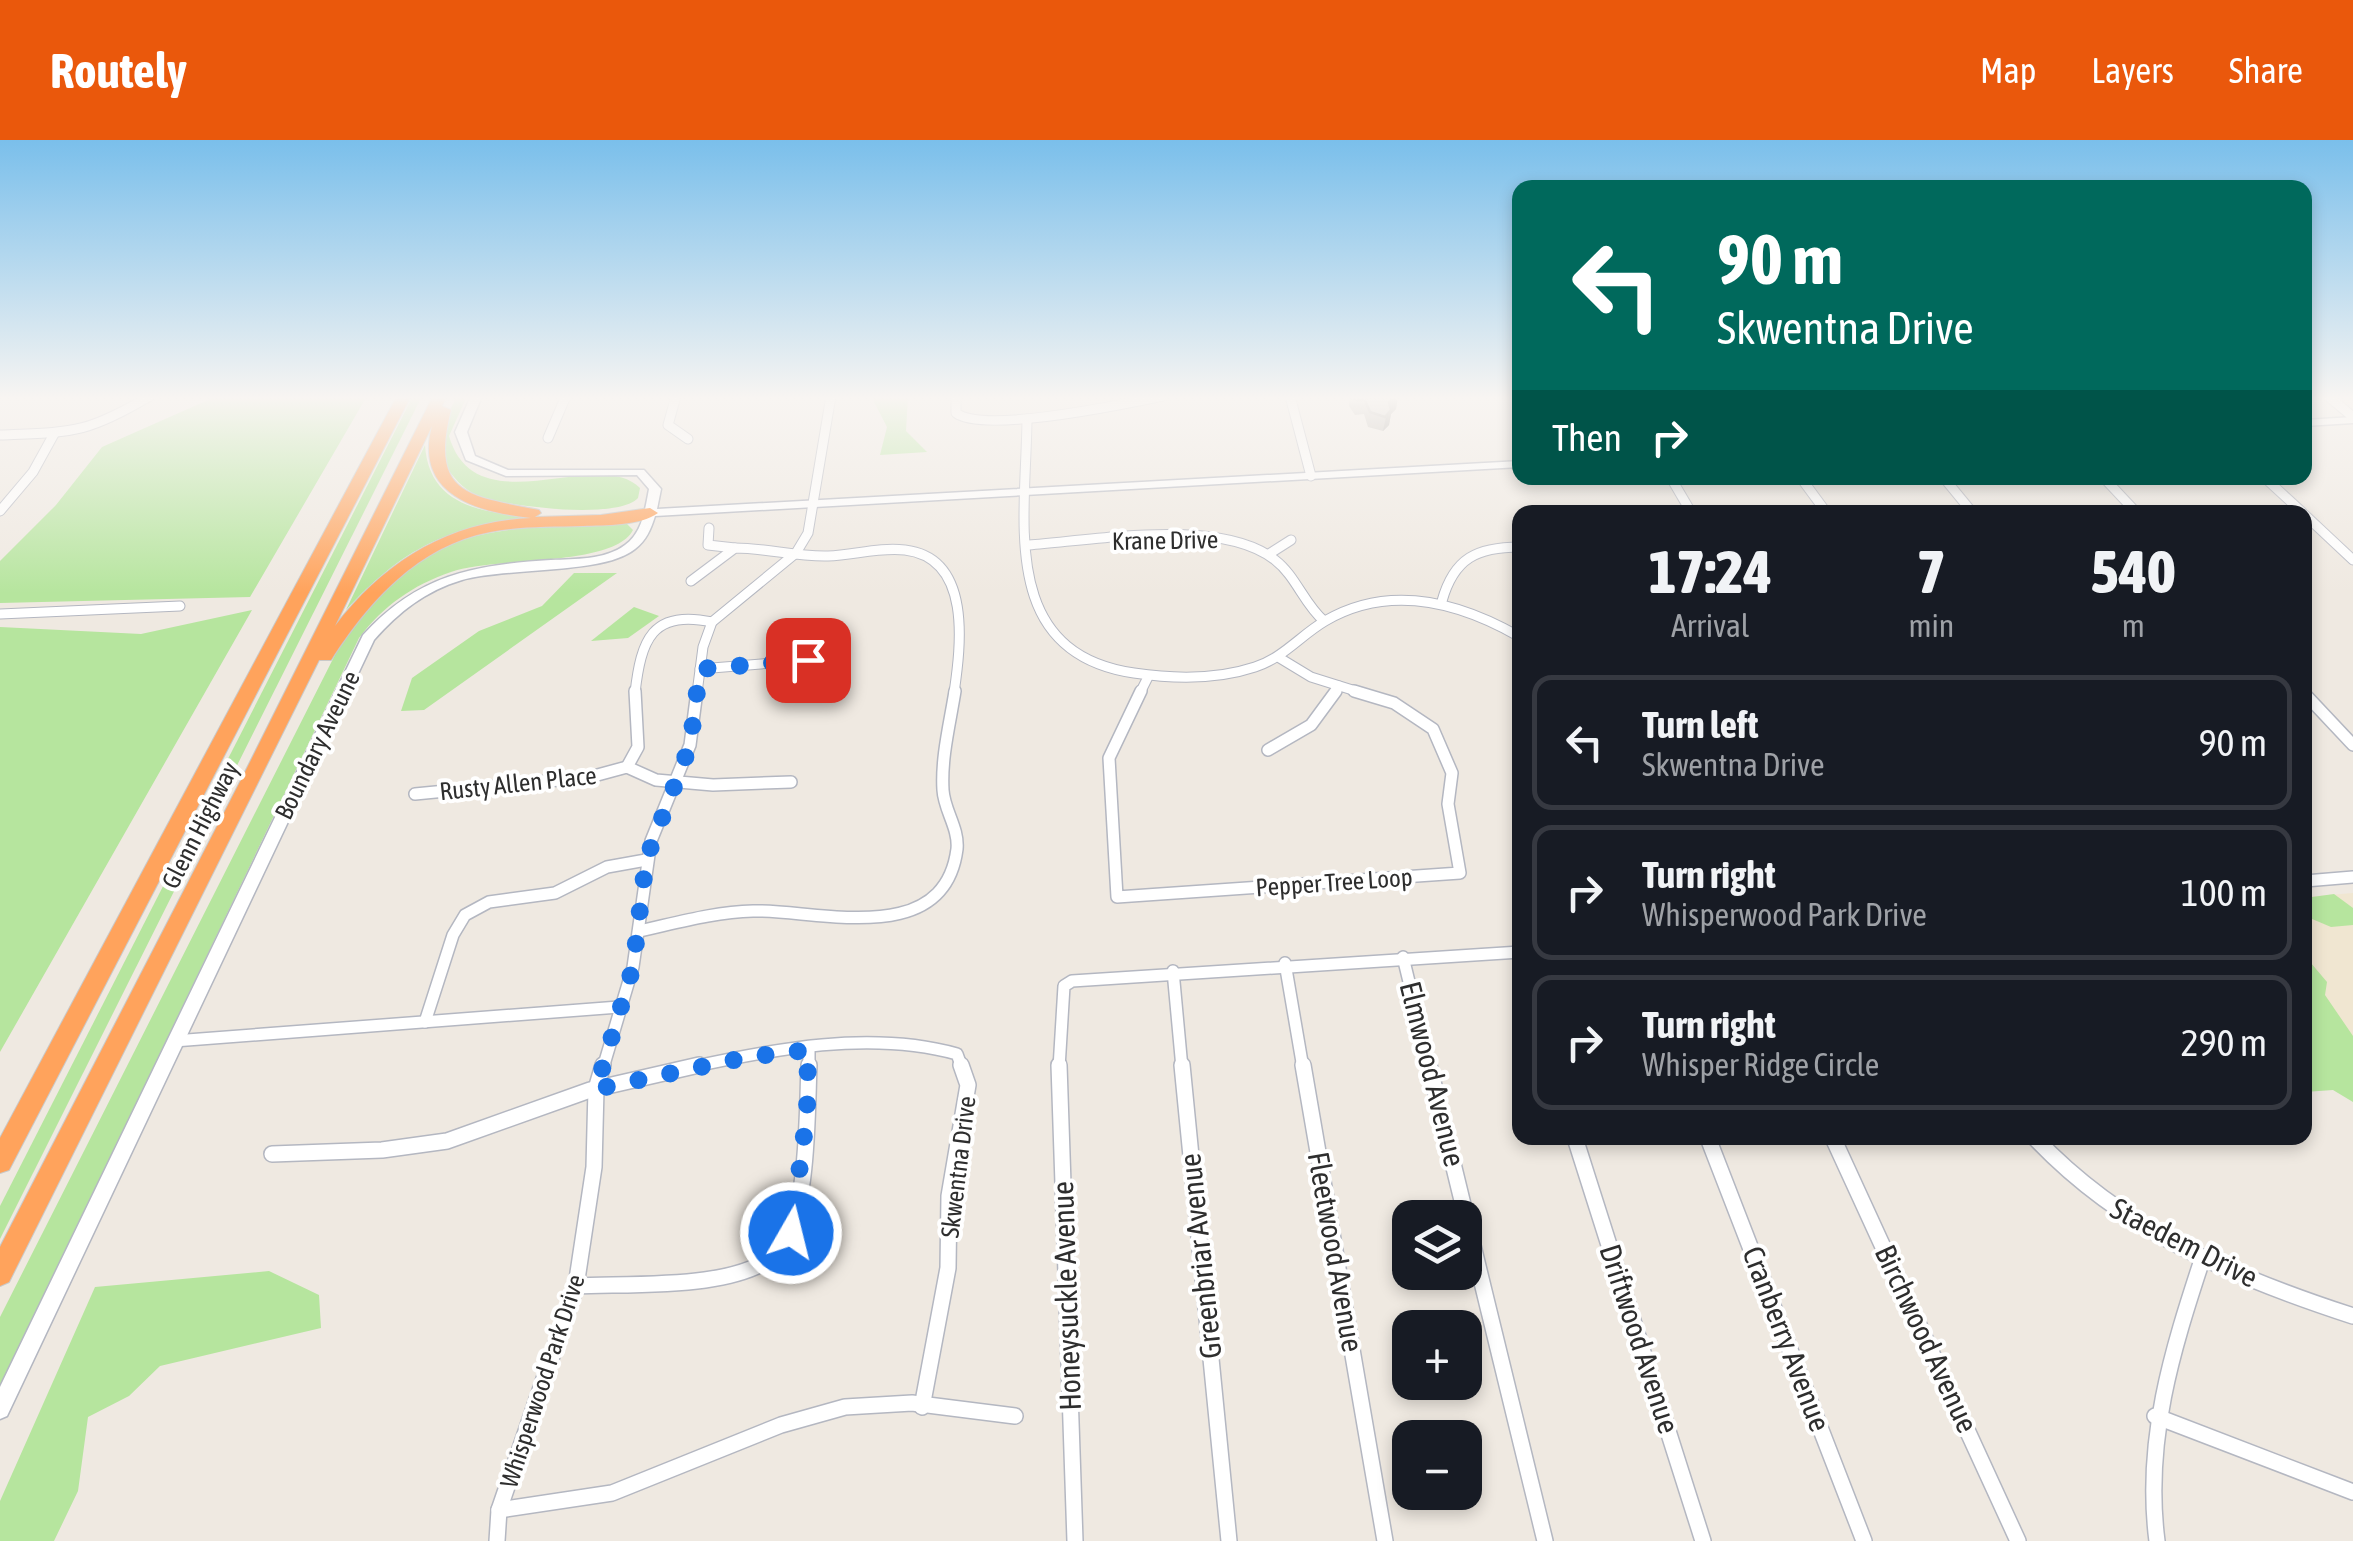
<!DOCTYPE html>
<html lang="en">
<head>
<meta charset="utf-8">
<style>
	body { margin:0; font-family:"Asap Condensed",sans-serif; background:#20242c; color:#f1f3f6; height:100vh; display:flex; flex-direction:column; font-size:38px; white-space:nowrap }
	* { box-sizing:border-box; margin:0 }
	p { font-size:32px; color:#9ea1a6 }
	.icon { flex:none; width:55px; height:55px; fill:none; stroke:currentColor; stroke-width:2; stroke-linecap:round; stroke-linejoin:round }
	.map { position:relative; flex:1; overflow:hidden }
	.sheet { position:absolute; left:1512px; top:365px; width:800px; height:640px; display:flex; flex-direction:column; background:#171b24; border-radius:20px; box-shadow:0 5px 15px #0003 }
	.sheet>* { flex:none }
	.top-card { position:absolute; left:1512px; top:40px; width:800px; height:305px; border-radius:20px; box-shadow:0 5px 15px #0003; background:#00695c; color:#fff; overflow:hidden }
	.fabs { position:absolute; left:1392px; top:1060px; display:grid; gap:20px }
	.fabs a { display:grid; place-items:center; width:90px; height:90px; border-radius:20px; background:#171b24; box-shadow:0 5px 15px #0003; font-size:50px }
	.pin { position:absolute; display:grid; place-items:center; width:85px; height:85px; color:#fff; margin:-42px; border-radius:20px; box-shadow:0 5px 15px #0006 }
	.me { position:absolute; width:110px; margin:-55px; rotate:8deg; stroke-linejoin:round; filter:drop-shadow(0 0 8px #0008) }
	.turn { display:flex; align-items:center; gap:35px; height:210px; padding:0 40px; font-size:45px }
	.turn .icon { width:130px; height:130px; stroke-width:2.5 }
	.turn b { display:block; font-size:70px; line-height:85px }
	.then { display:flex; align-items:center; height:95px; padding:0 40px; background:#0003; gap:20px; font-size:38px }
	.eta { display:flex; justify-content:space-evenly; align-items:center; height:170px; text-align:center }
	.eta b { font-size:60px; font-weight:800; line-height:70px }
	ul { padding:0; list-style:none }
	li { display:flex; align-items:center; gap:30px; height:135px; margin:0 20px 15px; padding:0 20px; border:5px solid #363941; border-radius:20px }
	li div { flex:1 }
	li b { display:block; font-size:38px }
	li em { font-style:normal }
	header { display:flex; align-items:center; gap:60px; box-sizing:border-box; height:140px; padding:0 50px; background:#ea580c; color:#fff }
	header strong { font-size:48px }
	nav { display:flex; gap:55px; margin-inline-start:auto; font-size:35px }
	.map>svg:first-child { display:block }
	.education { fill:#f0e6d1 }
	.green { fill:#b6e59e }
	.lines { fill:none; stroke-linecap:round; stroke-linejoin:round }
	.street-far2-casing { stroke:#b4b7c1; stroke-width:11 }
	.street-far1-casing { stroke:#b4b7c1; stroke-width:14 }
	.street-casing { stroke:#b4b7c1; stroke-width:18 }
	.secondary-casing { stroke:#b4b7c1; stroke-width:3 }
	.highway-casing { stroke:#c9c9c9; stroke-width:2 }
	.street-far2 { stroke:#fff; stroke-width:9 }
	.street-far1 { stroke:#fff; stroke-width:11 }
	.street { stroke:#fff; stroke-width:15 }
	.secondary { fill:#fff; fill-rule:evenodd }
	.highway { fill:#ffa35c; fill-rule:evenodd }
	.wall { fill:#afaba4 }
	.shaded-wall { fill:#8e8b86 }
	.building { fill:#cbc7bf; stroke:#8e8b86; stroke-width:2.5 }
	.route { stroke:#1a73e8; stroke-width:18; stroke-dasharray:0 32.4 }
	.labels { text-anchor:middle; stroke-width:8; stroke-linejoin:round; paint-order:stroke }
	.street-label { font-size:25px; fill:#2e2e2e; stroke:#fff }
	.near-street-label { font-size:30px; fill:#2e2e2e; stroke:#fff }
</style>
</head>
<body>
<header>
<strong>Routely</strong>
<nav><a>Map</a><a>Layers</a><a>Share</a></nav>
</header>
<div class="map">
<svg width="2353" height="1401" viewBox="0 0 2353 1401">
	<rect width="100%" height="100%" fill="#efe9e1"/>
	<path class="education" d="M2353,753V952L2305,886V757Z"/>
	<g class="green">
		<path d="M217,256H367L250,457L0,463V421L56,365L102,307Z"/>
		<path d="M413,256H422L0,1099V1066Z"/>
		<path d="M457,256H467L449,296C476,388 598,305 640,348L638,358C619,380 504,367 477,355C462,349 453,336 443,323L444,282Z"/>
		<path d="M879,256H908L906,291L927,312L880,315L887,287L873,260Z"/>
		<path d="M425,305C429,372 494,374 547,377C454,386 411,400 346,470Z"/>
		<path d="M625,382L633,390C615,427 492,417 451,432C413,445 383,466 359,498L0,1248V1177L336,513C423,382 480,390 625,382Z"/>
		<path d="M574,433H617L424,570L401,571L412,538L479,491L542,466Z"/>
		<path d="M634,467L659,476L628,498L591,501Z"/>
		<path d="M252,470L0,912V487L141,494Z"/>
		<path d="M2334,754L2353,768V785L2331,787L2305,776V758Z"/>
		<path d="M2305,816L2327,842L2325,855L2353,896V962L2333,950L2305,952Z"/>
		<path d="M269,1131L319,1155L321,1188L160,1226L129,1256L88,1277L78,1351L54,1401H0V1361L95,1147Z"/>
	</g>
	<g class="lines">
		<g class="street-far2-casing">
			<g id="street-far2">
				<path d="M676,256L668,285L688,299"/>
				<path d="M956,256V273C984,294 1125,264 1163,256"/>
				<path d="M1290,256L1311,336"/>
				<path d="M2328,256L2353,277"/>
				<path d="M1027,279C1026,381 998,513 1134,533C1174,539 1216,540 1255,527C1283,518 1301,495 1325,481C1390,443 1459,462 1520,497"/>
				<path d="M0,295C73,292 86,294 150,256"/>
				<path d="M548,298L566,256"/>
				<path d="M1671,338L1691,372"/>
				<path d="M1801,338L1826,372"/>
				<path d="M1944,338L1972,372"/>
				<path d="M2104,338L2136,372"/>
				<path d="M2265,338L2302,372"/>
				<path d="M0,371L33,332L54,294"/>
				<path d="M2305,375L2353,420"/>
				<path d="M709,388L708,405L735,408"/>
				<path d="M1029,405C1095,400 1221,377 1275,420C1296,436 1304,464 1324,481"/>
				<path d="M1269,414L1291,400"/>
				<path d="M691,441L735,408C766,408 797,417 828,416C854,415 879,407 905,410C972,418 961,505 954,553"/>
				<path d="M1442,461C1454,418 1477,407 1520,407"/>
				<path d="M0,474L180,466"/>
				<path d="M1278,517L1311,537L1362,553"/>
				<path d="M700,529L808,520"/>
				<path d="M635,553C641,500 652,469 712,482"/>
				<path d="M697,553L703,507L712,482L796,413L808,393L831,256"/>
				<path d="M1140,553L1148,537"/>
				<path d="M1334,553L1339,546"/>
			</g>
		</g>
		<g class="street-far1-casing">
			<g id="street-far1">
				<path d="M1141,551L1109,618L1117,757L1460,733L1448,664L1452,633L1433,589L1394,563L1354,551"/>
				<path d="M2305,554L2353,605"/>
				<path d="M1268,610L1311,585L1336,551"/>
				<path d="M627,627L638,607L635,551"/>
				<path d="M415,654L590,637L627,627L656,640L713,645L791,642"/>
				<path d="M2305,741L2353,737"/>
				<path d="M639,791C676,783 714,772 753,771C815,769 944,810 957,709C959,688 944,670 943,650C941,617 950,583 955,551"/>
				<path d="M1403,817L1430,928"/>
				<path d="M1285,823L1303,928"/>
				<path d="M1173,831L1182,928"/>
				<path d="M425,882L453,795L465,775L489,762L555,753L607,727L646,720"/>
				<path d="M174,901L619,867"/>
				<path d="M603,928L633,827L651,701L690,605L697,551"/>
				<path d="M687,928C773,909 871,890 957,914L962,928"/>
				<path d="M809,928V910"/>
				<path d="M1059,928L1064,846L1072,841L1520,812"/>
			</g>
		</g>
		<g class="street-casing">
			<g id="street">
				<path d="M1059,925L1075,1401"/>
				<path d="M1182,925L1229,1401"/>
				<path d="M1303,925L1385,1401"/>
				<path d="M1429,925L1545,1401"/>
				<path d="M1575,998L1703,1401"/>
				<path d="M1708,998L1864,1401"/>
				<path d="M1833,998L2018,1401"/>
				<path d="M2035,998C2123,1091 2233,1137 2353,1176"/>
				<path d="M272,1014L382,1010L447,1001L590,950L699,925"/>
				<path d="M576,1146C627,1143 740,1151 778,1112C809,1080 807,969 809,925"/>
				<path d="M922,1267L948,1128L949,1056L968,945L961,925"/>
				<path d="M2155,1276L2353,1352"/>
				<path d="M499,1370L612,1353L781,1285L845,1267L912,1263L1015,1276"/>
				<path d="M497,1401L499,1370L576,1146L594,1027L596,949L603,925"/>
				<path d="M2157,1401C2144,1301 2172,1211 2203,1117"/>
			</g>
		</g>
		<g class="secondary-casing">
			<g id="secondary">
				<path d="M471,256H482L467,292L475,316L508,330H644L661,349L657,369L1520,321V327L655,376C651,389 646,401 635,409C603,435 507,427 462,440C425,451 399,472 374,500L7,1276L0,1279V1247L363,495C418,435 472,425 551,420C575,419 605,420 625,405C643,392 645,369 649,349L637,335L506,336L466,320L455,292Z"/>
				<path d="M2353,277V283L2305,286V280Z"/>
			</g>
		</g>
		<g class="highway-casing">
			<g id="highway">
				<path d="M397,256H411L9,1030L0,1033V998Z"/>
				<path d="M433,256H447L442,266L451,270C429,356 470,356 539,370L541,373L535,377L601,375L650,368L658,373C640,386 605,385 583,386C552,387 520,386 490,392C418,406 369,461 331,520H319L9,1142L0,1146V1107L242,638ZM432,286C414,355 477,372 531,378C448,382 385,421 335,486Z"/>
			</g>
		</g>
		<use href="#street-far2" class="street-far2"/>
		<use href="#street-far1" class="street-far1"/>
		<use href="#street" class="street"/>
		<use href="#secondary" class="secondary"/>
		<use href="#highway" class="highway"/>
	</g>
	<path class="wall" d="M1350,256H1398L1396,269L1391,274L1389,285L1383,291L1368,287L1364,274L1355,275L1349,266Z"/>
	<path class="shaded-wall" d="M1396,256H1398L1396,269L1391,274L1389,285L1383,291L1389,262Z"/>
	<path class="building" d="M1354,256H1396L1389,262L1391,270L1385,277L1370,272L1365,260H1356Z"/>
	<linearGradient id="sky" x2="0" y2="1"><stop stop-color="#7abfeb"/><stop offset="0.57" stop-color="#f8f5f2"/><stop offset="1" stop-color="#f8f5f2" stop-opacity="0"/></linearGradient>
	<rect width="2353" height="453" fill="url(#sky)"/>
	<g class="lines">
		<path class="route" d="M791,1093L807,973L808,910L748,917L596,949L633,827L646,720L690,605L700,529L808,520"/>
	</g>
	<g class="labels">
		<g class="street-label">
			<text transform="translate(1165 400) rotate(-1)" y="9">Krane Drive</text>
			<text transform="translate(317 605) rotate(-64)" y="9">Boundary Aveune</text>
			<text transform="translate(518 643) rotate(-6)" y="9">Rusty Allen Place</text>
			<text transform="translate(200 685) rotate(-63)" y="9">Glenn Highway</text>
			<text transform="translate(1334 742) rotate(-4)" y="9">Pepper Tree Loop</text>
			<text transform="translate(958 1027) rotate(-83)" y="9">Skwentna Drive</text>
			<text transform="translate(542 1241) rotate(-72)" y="9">Whisperwood Park Drive</text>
		</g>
		<g class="near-street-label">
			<text transform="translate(1432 934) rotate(76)" y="10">Elmwood Avenue</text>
			<text transform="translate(2184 1103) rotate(27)" y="10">Staedem Drive</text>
			<text transform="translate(1335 1112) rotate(80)" y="10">Fleetwood Avenue</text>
			<text transform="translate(1201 1116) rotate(-96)" y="10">Greenbriar Avenue</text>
			<text transform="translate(1067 1156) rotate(-92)" y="10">Honeysuckle Avenue</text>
			<text transform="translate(1639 1199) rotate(72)" y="10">Driftwood Avenue</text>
			<text transform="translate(1786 1199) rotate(69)" y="10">Cranberry Avenue</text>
			<text transform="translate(1926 1199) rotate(65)" y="10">Birchwood Avenue</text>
		</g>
	</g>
</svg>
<div class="fabs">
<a><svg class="icon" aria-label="layers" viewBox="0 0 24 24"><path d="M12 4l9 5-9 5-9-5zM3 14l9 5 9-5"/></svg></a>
<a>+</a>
<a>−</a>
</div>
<div class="pin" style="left:808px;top:520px;background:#d93025"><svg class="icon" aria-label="arrive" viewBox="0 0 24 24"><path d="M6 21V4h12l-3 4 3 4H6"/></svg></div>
<svg class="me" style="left:791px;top:1093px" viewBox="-20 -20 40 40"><circle r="17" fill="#1a73e8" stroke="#fff" stroke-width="3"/><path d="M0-11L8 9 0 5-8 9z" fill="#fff"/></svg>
<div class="top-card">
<div class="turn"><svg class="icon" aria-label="left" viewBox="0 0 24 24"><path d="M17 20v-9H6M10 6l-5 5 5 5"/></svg><div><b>90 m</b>Skwentna Drive</div></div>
<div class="then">Then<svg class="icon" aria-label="right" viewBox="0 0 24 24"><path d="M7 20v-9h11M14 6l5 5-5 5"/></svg></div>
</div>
<section class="sheet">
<div class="eta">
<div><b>17:24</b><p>Arrival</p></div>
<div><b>7</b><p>min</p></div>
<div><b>540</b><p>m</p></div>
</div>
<ul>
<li><svg class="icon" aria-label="left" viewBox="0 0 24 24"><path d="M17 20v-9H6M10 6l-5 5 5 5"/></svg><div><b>Turn left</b><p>Skwentna Drive</p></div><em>90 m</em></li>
<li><svg class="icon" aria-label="right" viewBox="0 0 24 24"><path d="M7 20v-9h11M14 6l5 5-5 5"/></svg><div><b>Turn right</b><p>Whisperwood Park Drive</p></div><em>100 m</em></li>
<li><svg class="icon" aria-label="right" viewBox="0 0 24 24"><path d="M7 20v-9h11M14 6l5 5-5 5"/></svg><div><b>Turn right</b><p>Whisper Ridge Circle</p></div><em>290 m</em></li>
</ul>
</section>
</div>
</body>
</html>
